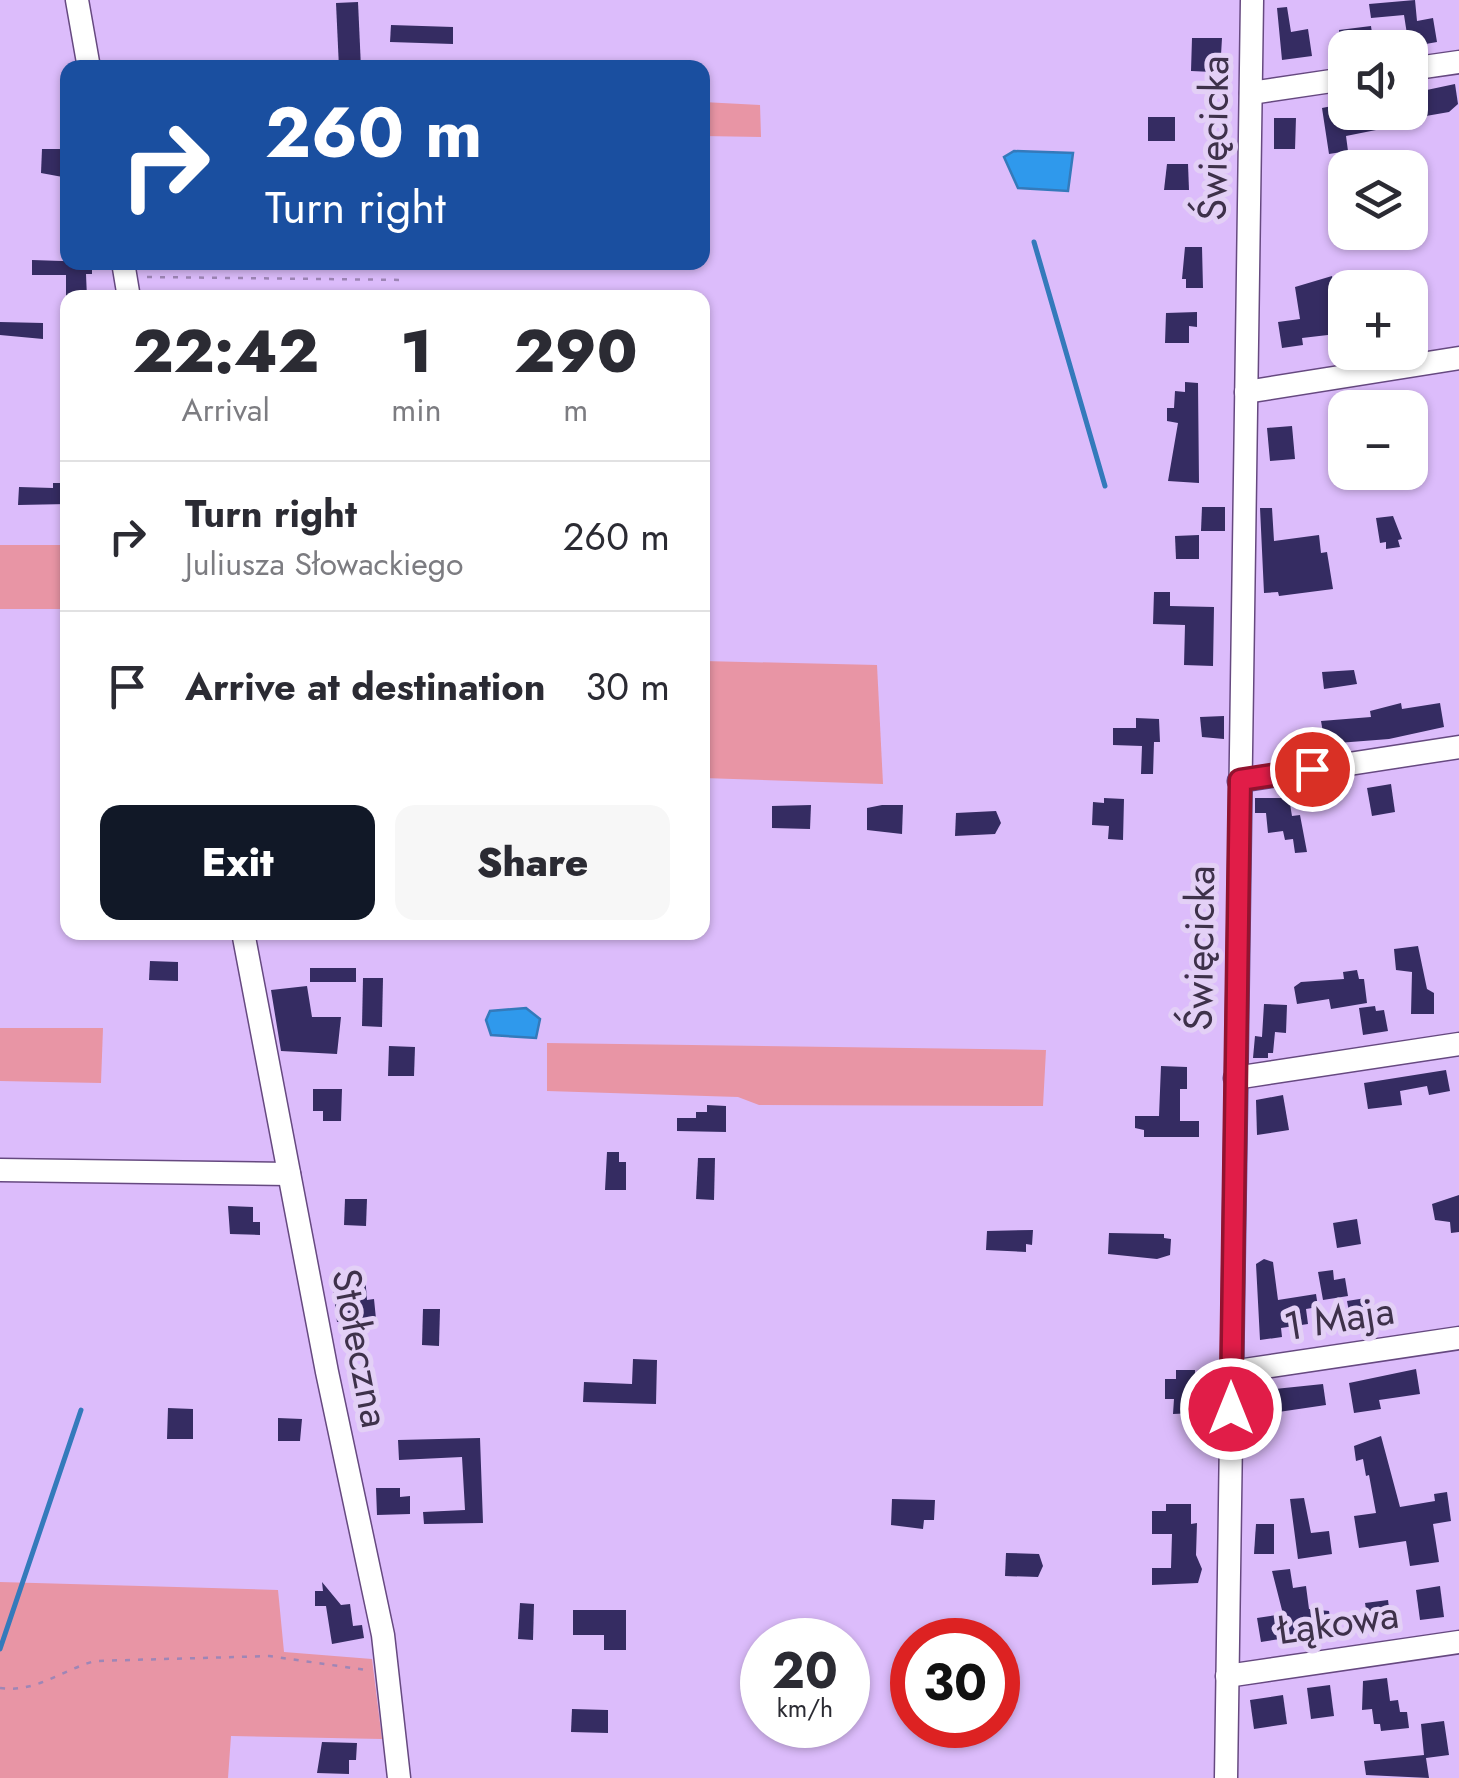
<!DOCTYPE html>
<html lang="en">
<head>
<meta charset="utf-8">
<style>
	body { margin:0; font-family:Jost,sans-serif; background:#f7f7f7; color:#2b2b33; height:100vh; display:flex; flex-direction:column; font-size:38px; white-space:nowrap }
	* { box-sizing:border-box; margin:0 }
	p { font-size:32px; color:#7c7c81 }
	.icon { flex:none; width:55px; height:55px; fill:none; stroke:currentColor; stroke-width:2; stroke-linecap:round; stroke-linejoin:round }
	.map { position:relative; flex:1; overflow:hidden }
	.side { position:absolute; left:60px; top:290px; width:650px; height:650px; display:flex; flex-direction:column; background:#fff; border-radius:20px; box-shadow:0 2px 8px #0004 }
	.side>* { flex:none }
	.top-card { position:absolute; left:60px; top:60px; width:650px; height:210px; border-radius:20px; box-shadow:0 2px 8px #0004; background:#1a4fa0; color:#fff; overflow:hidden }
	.controls { position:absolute; left:1328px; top:30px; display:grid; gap:20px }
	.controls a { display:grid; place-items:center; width:100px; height:100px; border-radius:20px; background:#fff; box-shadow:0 2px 8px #0004; font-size:50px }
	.speed { position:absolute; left:740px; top:1618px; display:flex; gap:20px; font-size:50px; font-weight:700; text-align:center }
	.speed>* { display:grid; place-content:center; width:130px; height:130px; border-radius:50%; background:#fff; box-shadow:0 2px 8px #0004; line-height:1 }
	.speed small { font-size:25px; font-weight:400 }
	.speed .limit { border:15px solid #d22; background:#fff; color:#111 }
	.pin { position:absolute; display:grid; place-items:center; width:85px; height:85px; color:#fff; margin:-42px; border:5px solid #fff; border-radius:50%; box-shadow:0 2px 10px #0007 }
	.me { position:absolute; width:110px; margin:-55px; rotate:0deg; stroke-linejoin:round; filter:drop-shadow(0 0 8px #0008) }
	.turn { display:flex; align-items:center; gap:35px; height:210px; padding:0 40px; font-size:45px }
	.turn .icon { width:130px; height:130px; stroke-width:2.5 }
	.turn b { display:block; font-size:70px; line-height:85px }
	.eta { display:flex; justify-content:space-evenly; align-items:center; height:170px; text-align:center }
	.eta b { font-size:60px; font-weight:800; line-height:70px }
	.primary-button { display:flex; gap:20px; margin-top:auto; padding:20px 40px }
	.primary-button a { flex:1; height:115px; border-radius:20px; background:#111827; color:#fff; font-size:40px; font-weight:800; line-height:115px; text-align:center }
	.primary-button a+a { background:#f7f7f7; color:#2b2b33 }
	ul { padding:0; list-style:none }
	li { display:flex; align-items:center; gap:30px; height:150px; padding:0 40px; border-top:2px solid #e1e1e2 }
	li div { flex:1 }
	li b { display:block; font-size:38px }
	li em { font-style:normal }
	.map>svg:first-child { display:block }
	.green { fill:#e895a5 }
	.water { fill:#2f99ec; stroke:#347abb; stroke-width:2.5 }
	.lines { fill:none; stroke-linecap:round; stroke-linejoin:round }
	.stream { stroke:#347abb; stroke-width:5 }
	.building { fill:#352c62 }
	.minor-casing { stroke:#664980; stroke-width:25 }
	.path { stroke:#9e86b6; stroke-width:2.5; stroke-dasharray:5 8; stroke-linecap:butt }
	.minor { stroke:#fff; stroke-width:22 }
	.route-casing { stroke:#92132f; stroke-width:25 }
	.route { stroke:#e11d48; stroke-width:18 }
	.labels { text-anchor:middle; stroke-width:10; stroke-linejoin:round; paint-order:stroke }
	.street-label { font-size:40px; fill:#3e314a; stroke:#e3d0f6 }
</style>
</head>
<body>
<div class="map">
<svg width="1459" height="1778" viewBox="0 0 1459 1778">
	<rect width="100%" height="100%" fill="#dcbcfb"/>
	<g class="green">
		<path d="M703,102L760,105L761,137L703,136Z"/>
		<path d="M0,545H63L64,609H0Z"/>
		<path d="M703,661L877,665L883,784L703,778Z"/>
		<path d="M0,1028H103L101,1083L0,1081Z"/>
		<path d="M547,1043L1046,1050L1043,1106L759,1105L738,1097L547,1091Z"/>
		<path d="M0,1582L278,1590L284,1652L372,1659L382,1739L231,1736L228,1778H0Z"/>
	</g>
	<g class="water">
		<path d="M1014,151L1073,153L1068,191L1018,188L1004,157Z"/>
		<path d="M526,1008L540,1019L536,1038L491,1035L486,1020L490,1011Z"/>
	</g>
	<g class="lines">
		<g class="stream">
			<path d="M1034,242L1105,486"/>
			<path d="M0,1649L81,1410"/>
		</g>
	</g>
	<g class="building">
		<path d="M1415,0L1417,21L1433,18L1437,42L1409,47L1404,15L1371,18L1369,4Z"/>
		<path d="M358,2L361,68H339L336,3Z"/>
		<path d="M1287,7L1291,32L1308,29L1312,56L1282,60L1277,8Z"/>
		<path d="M391,25L453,27V44L390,42Z"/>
		<path d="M1371,26L1374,48H1341L1339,30Z"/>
		<path d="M1192,38H1222L1221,55H1213V72L1191,71Z"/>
		<path d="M1455,84L1458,104L1449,112L1426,116L1422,91Z"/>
		<path d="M1337,105L1339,116L1404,112L1406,124L1346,136L1348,151L1329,154L1322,108Z"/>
		<rect x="1148" y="117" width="27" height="24"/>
		<path d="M1274,118H1296L1295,149H1274Z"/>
		<path d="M42,149H68V178L41,173Z"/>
		<path d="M1167,164H1188L1189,190H1164Z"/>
		<path d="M1185,247H1202L1203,288H1186V279H1182Z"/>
		<path d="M32,260L92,262V274H86L87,298H66V275H32Z"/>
		<path d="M1332,276L1337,307L1344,306L1345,333L1302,338L1303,345L1282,348L1278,322L1300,319L1295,287Z"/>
		<path d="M1197,312V327L1189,326V343H1165L1166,313Z"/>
		<path d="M0,322L43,323V339L0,335Z"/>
		<path d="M1185,382L1198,383L1199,483L1168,481L1178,423L1167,421V408H1174L1175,391L1185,392Z"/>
		<path d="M1292,426L1295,459L1270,461L1267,428Z"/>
		<path d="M53,483H68V504L18,505L19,487L53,488Z"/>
		<path d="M1202,507H1225V531H1201Z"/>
		<path d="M1260,508H1272L1274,541L1319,535L1321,553L1327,552L1333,589L1279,596L1278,592L1264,593Z"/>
		<path d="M1393,516L1402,539L1398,540L1400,547L1386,549V542L1380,543L1376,518Z"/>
		<path d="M1199,535V559H1176L1175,536Z"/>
		<path d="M1154,592H1170V606L1214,607L1213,666L1184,665L1185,625L1153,624Z"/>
		<path d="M1354,670L1357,684L1324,689L1322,672Z"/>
		<path d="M1401,703L1402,709L1440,703L1444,727L1389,739L1325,744L1321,721L1371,717L1370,711Z"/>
		<path d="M1224,716V739L1202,737L1200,717Z"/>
		<path d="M1136,718L1159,719L1160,742H1154L1153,774H1141L1142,746L1113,745V728H1136Z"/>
		<path d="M1391,784L1395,812L1372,816L1367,788Z"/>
		<path d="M1104,798L1124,799L1123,840L1108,839L1109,826L1092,825L1093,802L1104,803Z"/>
		<path d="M1255,798H1289L1292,816L1300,815L1307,852L1295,853L1293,839L1285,840L1283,831L1268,833L1266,813H1255Z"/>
		<path d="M811,805L810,829L772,828V806Z"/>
		<path d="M882,805H903L902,834L867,830V808Z"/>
		<path d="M996,811L1001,823L995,834L955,836L956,813Z"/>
		<path d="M1418,946L1427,989L1434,993V1014H1411L1412,972L1396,970L1394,949Z"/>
		<path d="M150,961L178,962V981L149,980Z"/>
		<rect x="310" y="968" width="46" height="14"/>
		<path d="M1357,970L1359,979H1364L1367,1003L1331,1009L1329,999L1297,1004L1294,987L1301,982L1344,979L1343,972Z"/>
		<path d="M363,978H383L382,1027L362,1026Z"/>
		<path d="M307,986L312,1017H341L337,1054L281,1051L271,990Z"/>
		<path d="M1264,1004L1287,1005L1286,1033L1275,1032L1273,1053H1268V1058H1253L1255,1036L1262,1037Z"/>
		<path d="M1375,1006L1376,1011L1384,1010L1388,1031L1363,1035L1359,1008Z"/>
		<path d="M389,1046L415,1047L414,1076H388Z"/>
		<path d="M1161,1066L1187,1067V1089H1180V1121H1199V1137H1144V1130L1135,1128V1116H1159Z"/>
		<path d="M1446,1070L1450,1091L1429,1095L1427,1086L1400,1091L1402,1105L1368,1109L1364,1083Z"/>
		<path d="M313,1089H342L341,1121H323V1111H313Z"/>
		<path d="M1283,1095L1289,1130L1257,1135L1256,1100Z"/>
		<path d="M707,1105L726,1106V1132L677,1131V1118H696V1112H707Z"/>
		<path d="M607,1152H619V1162H626V1190H605Z"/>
		<path d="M698,1158H715L714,1200L696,1199Z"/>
		<path d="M1459,1195V1232L1451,1233L1450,1222L1435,1220L1432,1204Z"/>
		<path d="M345,1199H367L366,1226L344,1225Z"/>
		<path d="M228,1206L253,1207V1222H260V1235L230,1234Z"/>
		<path d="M1357,1219L1361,1244L1337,1248L1333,1223Z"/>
		<path d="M1033,1230L1032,1245L1026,1244V1252L986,1250L987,1231Z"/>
		<path d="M1109,1233L1164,1234V1238L1171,1239L1170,1255L1157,1259L1108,1254Z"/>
		<path d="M1264,1259L1273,1262L1278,1300L1316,1294L1318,1307L1306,1309L1308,1324L1281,1328L1282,1337L1260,1340L1256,1264Z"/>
		<path d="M1333,1270L1334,1280L1345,1278L1348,1296L1323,1300L1318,1272Z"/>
		<path d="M365,1276L367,1300L374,1299L376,1319L337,1322L332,1279Z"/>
		<path d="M1366,1298L1373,1324L1352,1328L1347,1301Z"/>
		<path d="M423,1309H440L439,1346L422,1345Z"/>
		<path d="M633,1359L657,1360L656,1404L583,1402L584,1382L632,1384Z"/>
		<path d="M1416,1369L1420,1394L1379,1400L1381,1409L1354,1413L1349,1383Z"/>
		<path d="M1176,1370H1195V1413L1173,1414L1174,1399H1165V1379H1176Z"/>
		<path d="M1323,1384L1326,1405L1258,1415L1254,1391Z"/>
		<path d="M168,1408L193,1409V1439H167Z"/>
		<path d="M278,1418L302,1419L300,1441H278Z"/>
		<path d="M1381,1436L1400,1507L1435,1501L1434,1494L1447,1492L1451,1521L1433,1524L1439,1562L1410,1566L1406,1541L1359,1548L1354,1516L1376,1513L1369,1475L1366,1476L1363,1459L1356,1461L1354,1446Z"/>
		<path d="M480,1438L483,1523L424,1524L423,1512L465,1510L462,1457L399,1460L398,1440Z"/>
		<path d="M376,1488H400V1497L410,1496V1514L377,1515Z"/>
		<path d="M1304,1498L1311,1533L1329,1531L1332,1554L1298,1559L1290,1499Z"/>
		<path d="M892,1499L935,1500L934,1520H924L923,1529L891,1525Z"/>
		<path d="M1166,1504H1191V1524L1197,1523L1196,1555L1202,1569L1198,1583L1152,1585V1568H1171L1172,1534H1152V1511H1166Z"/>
		<path d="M1256,1524H1274V1554H1254Z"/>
		<path d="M1006,1553L1039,1554L1043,1566L1038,1577L1005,1576Z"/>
		<path d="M1290,1569L1293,1588L1306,1586L1309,1609L1329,1611L1332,1631L1261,1642L1257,1618L1283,1614L1272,1571Z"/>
		<path d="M322,1582L341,1605L350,1604L353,1626L362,1625L364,1638L332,1644L326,1606H315V1591H323Z"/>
		<path d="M1440,1586L1444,1617L1420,1620L1416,1590Z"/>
		<path d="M1388,1600L1391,1625L1369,1628L1365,1603Z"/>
		<path d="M520,1603L534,1604L533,1640L518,1639Z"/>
		<path d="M573,1610H626V1650H604V1635H573Z"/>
		<path d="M1387,1678L1390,1701L1398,1700L1400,1712H1407L1409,1728L1381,1731L1380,1724H1374L1372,1709L1362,1710L1363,1681Z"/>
		<path d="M1330,1685L1334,1716L1311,1719L1307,1688Z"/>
		<path d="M1283,1695L1287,1724L1254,1729L1250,1700Z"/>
		<path d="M572,1709L608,1710V1733L571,1732Z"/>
		<path d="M1444,1721L1449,1755L1426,1758L1429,1778L1366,1775L1364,1761L1424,1755L1421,1724Z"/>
		<path d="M322,1742L357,1743L356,1760H349V1774L317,1773Z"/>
	</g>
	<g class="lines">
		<g class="minor-casing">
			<g id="minor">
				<path d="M77,0L89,68"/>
				<path d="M1410,69L1459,62"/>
				<path d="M1251,93L1345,79"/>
				<path d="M123,262L129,298"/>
				<path d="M1246,392L1459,358"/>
				<path d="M1239,781L1459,747"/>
				<path d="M243,932L327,1372L383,1635L399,1778"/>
				<path d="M1235,1078L1459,1044"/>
				<path d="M0,1170L289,1174"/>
				<path d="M1231,1372L1459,1338"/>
				<path d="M1227,1676L1459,1642"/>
				<path d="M1226,1778L1252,0"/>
			</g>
		</g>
		<g class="path">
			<path d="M147,277L407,280"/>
			<path d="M0,1688C36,1693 62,1670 95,1661L269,1656L366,1670"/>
		</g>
		<use href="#minor" class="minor"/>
	</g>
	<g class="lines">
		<g class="route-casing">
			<path id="route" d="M1231,1409L1240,780L1312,769"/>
		</g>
		<use href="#route" class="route"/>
	</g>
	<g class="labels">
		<g class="street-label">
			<text transform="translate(1213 138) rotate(-89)" y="14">Święcicka</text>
			<text transform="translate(1199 948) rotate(-89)" y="14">Święcicka</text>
			<text transform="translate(1339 1318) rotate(-9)" y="14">1 Maja</text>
			<text transform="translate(361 1348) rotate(79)" y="14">Stołeczna</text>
			<text transform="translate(1338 1622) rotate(-8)" y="14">Łąkowa</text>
		</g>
	</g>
</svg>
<div class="controls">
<a><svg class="icon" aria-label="sound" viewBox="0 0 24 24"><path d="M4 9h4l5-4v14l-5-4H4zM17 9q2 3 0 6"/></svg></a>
<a><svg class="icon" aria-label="layers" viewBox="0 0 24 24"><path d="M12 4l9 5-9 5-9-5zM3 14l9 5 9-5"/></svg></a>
<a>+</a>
<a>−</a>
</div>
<div class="speed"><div>20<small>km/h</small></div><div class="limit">30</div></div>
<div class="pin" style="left:1312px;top:769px;background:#d93025"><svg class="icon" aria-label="arrive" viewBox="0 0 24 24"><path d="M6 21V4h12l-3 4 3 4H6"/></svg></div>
<svg class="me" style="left:1231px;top:1409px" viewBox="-20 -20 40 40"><circle r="17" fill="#e11d48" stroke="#fff" stroke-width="3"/><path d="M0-11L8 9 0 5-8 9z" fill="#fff"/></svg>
<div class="top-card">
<div class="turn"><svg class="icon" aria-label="right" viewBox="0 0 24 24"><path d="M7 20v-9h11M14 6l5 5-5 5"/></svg><div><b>260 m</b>Turn right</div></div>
</div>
<section class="side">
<div class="eta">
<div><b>22:42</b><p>Arrival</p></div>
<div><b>1</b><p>min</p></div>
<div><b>290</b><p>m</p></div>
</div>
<ul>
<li><svg class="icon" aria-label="right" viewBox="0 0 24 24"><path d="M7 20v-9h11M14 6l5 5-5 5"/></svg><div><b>Turn right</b><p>Juliusza Słowackiego</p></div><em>260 m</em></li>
<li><svg class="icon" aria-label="arrive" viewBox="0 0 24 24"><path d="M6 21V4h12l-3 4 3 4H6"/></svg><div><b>Arrive at destination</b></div><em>30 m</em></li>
</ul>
<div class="primary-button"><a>Exit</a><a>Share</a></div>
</section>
</div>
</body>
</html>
